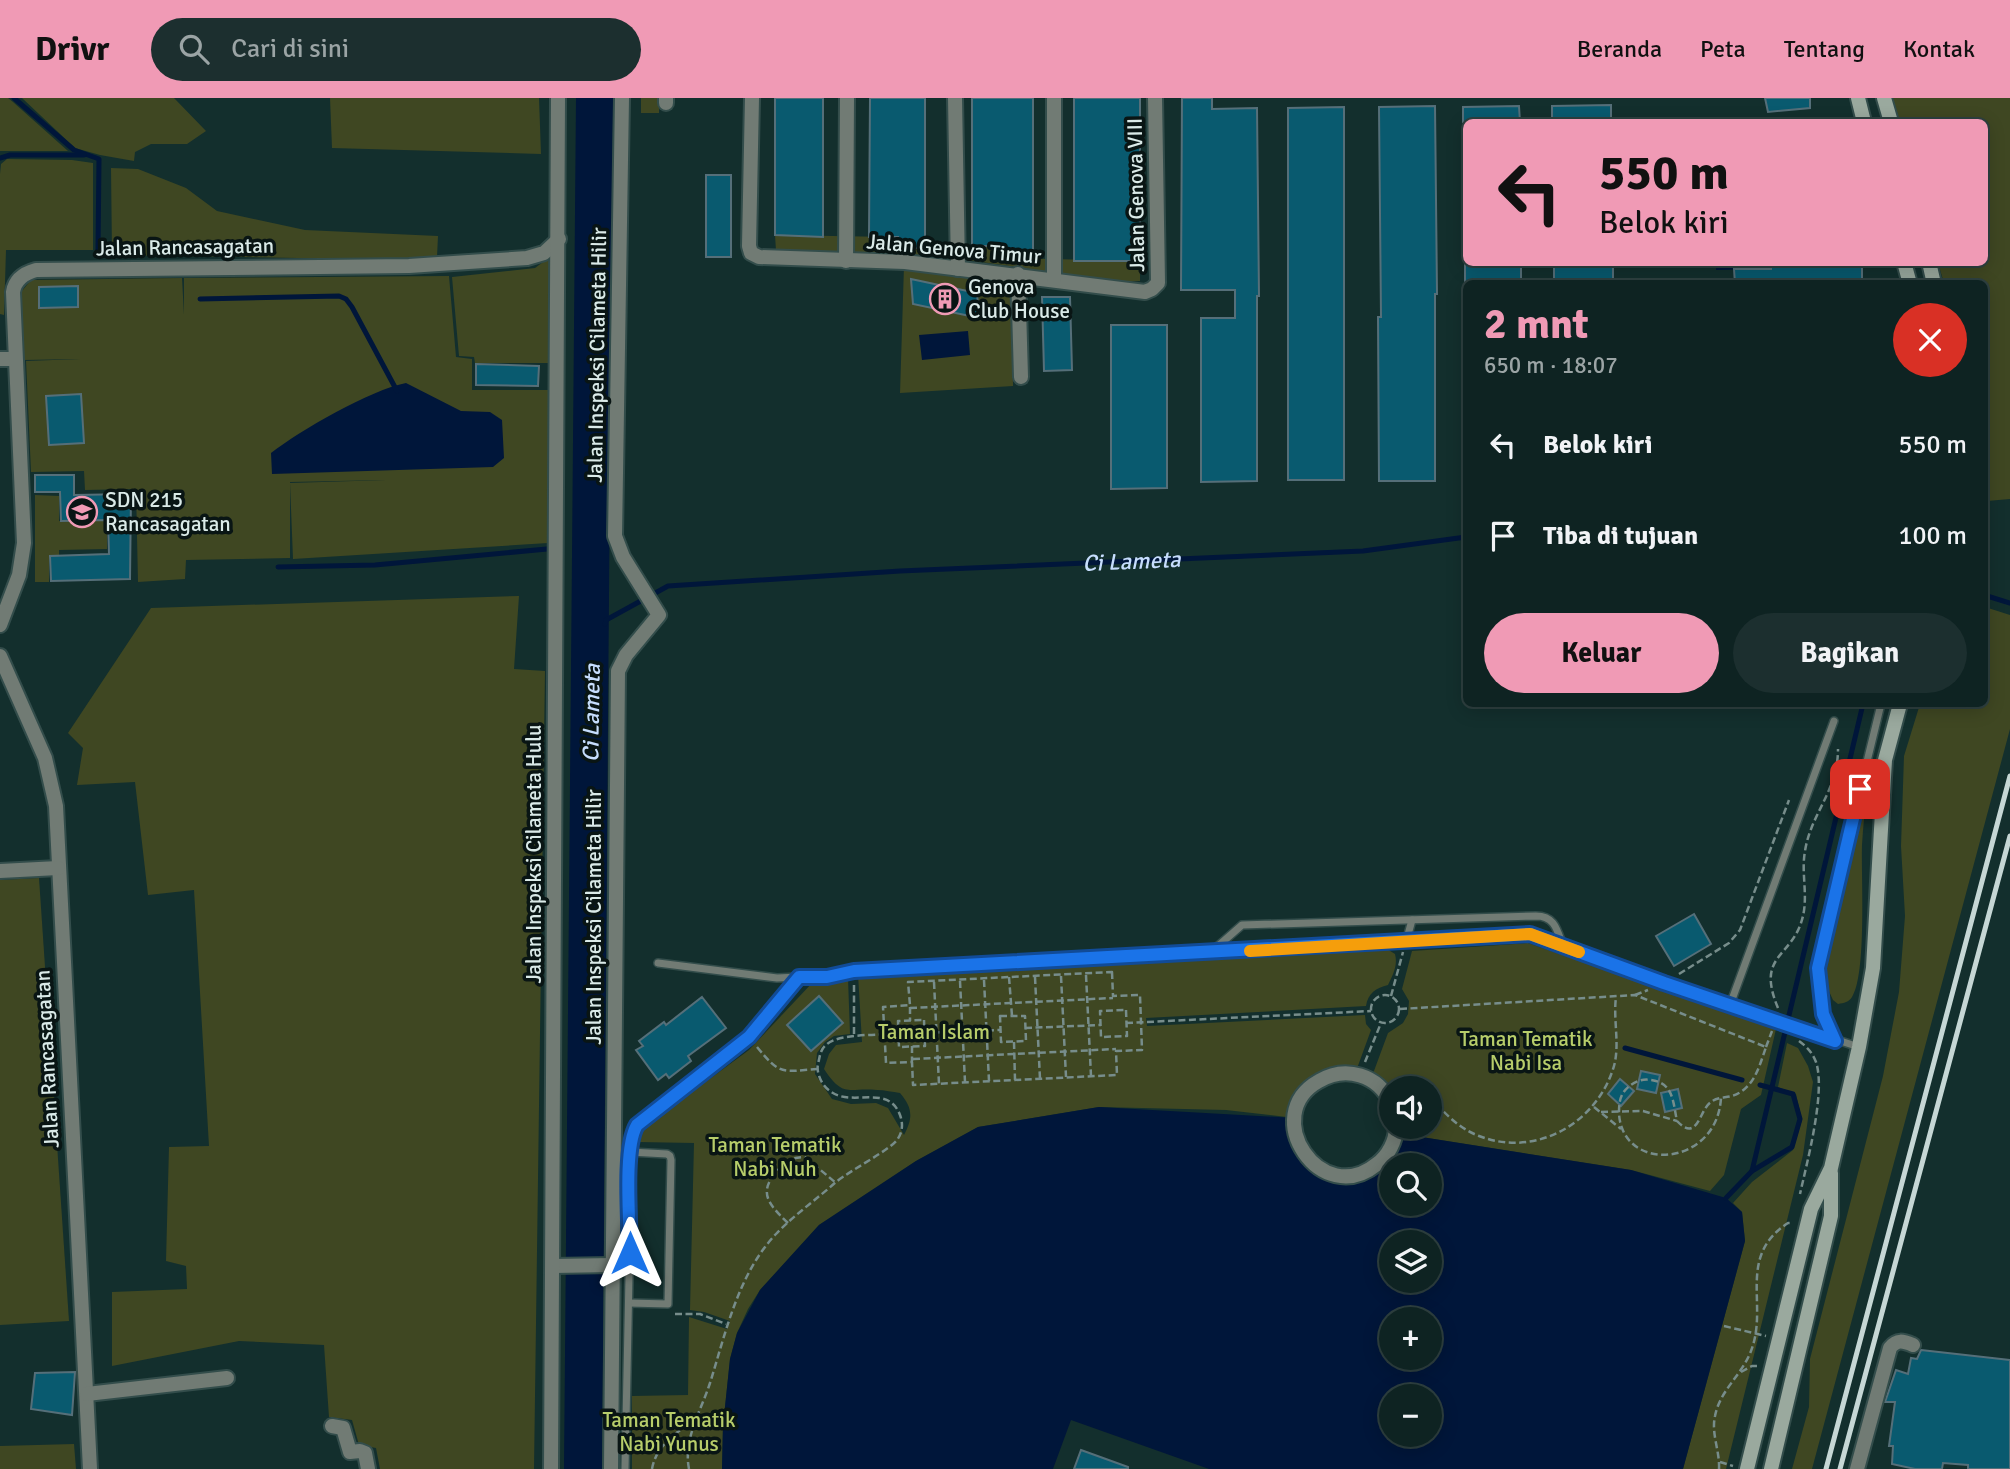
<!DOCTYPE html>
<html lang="id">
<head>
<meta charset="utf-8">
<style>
	body { margin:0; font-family:Signika,sans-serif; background:#1c2f2f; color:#f1f3f6; height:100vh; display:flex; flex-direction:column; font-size:26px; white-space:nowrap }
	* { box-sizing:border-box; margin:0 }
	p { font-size:23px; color:#9ba4a5 }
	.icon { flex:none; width:38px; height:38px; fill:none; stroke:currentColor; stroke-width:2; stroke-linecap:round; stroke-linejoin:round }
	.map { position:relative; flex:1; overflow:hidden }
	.side { position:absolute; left:1463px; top:182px; width:525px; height:427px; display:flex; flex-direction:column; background:#0e2322; border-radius:10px; box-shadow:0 4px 18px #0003,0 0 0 2px #2e4040 }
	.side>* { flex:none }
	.hud { position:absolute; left:1463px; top:21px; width:525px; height:147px; border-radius:10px; box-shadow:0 4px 18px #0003,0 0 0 2px #2e4040; background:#f09ab5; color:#111; overflow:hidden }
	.fabs { position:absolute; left:1379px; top:978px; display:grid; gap:14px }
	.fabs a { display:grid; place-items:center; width:63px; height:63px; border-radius:50%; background:#0e2322; box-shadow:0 4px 18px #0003,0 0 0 2px #2e4040; font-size:35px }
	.pin { position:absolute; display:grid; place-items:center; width:60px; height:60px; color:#fff; margin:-30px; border-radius:14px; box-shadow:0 4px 10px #0006 }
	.me { position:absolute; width:77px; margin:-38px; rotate:0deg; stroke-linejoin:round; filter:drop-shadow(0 0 5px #0008) }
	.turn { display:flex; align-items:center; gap:24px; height:147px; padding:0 21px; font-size:32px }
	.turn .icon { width:91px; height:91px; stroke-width:2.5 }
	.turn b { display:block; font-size:49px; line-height:60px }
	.round { display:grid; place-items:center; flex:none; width:74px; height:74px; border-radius:37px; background:#1c2f2f }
	.overview { display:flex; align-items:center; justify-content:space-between; height:119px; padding:0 21px }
	h1 { font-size:42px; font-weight:800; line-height:52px; color:#f09ab5 }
	.action { display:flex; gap:14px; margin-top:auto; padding:14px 21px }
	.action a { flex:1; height:80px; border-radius:42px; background:#f09ab5; color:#111; font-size:28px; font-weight:800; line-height:80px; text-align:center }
	.action a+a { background:#1c2f2f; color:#f1f3f6 }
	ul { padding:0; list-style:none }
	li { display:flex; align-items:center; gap:21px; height:91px; padding:0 21px }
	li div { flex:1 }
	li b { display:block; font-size:26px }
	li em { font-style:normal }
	header { display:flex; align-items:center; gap:42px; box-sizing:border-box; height:98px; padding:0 35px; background:#f09ab5; color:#111 }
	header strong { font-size:33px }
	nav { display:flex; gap:38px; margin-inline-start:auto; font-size:24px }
	.search { width:490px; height:63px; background:#1c2f2f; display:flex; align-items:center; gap:18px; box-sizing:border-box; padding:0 24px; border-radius:38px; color:#9ba4a5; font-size:26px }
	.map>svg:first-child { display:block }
	.green { fill:#3f4722 }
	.water { fill:#00163a; fill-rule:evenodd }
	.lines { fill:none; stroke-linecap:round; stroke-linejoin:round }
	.stream { stroke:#00163a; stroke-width:5 }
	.building { fill:#095a6f; stroke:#556f79; stroke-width:2 }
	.lane-casing { stroke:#334d4b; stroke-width:10 }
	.street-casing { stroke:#334d4b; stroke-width:18 }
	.secondary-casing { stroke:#334d4b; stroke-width:18 }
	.path { stroke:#778d8b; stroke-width:2.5; stroke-dasharray:7 3.5; stroke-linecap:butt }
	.lane { stroke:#717b74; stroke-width:7 }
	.street { stroke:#717b74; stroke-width:14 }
	.secondary { stroke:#9aa99e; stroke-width:14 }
	.rail { stroke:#c6d7d5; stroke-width:5 }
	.route-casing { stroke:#114b97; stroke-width:18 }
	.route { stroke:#1a73e8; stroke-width:12 }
	.slow { stroke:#f59e0b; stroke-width:12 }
	.labels { text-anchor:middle; stroke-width:7; stroke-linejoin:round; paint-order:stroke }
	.street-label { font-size:21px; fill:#daeae8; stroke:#091514 }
	.poi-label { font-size:21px; fill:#daeae8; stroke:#091514; text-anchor:start }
	.park-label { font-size:21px; fill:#b7cd6a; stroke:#091514 }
	.water-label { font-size:23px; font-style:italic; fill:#c6ddfd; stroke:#091514 }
</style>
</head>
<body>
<header>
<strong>Drivr</strong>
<div class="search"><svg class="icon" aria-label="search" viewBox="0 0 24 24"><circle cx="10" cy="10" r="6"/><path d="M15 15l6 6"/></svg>Cari di sini</div>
<nav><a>Beranda</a><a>Peta</a><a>Tentang</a><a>Kontak</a></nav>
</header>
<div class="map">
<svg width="2010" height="1371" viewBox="0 0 2010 1371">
	<rect width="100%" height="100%" fill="#132f2d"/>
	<g class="green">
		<path d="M0,0H8L13,4L68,53H0Z"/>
		<path d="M22,0H174L206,33L187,46H151L135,54L134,63L100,57L75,50Z"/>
		<path d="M330,0H539L541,56L332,50Z"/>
		<rect x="641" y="0" width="18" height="15"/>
		<path d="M1893,0H2010V401L1987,403L1984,378V186L1944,185L1938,165L1984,164V24H1900Z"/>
		<path d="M7,61L72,62L93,65V152H6L4,217L0,216V76L1,66Z"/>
		<path d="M111,70L138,71L186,90L217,113L305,132L438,138L437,159L416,162L112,157Z"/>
		<path d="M775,137L892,139L898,150L1000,148L1006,160L1140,163V183L1120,184L932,157L776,153Z"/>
		<path d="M551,158V265H475L474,259L459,258L452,179L535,170Z"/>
		<path d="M904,168L1012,183L1013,288L900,295Z"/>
		<path d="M449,178L456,259L472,261V292H550L548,445L293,461L290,385L386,382L290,384V460L186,462L185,481L138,484L136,391L85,392L84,373L31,374L26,263L80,261L24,262L21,194L31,182L182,180L184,217V180Z"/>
		<path d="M35,397L59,398V423H107V451L59,452V457H49V484H35Z"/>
		<path d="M519,498L514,571L545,573L534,1371H380L376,1350L359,1347L352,1322L329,1319L324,1247L239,1243L112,1268V1194L187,1191L186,1168L166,1163L169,1049L209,1048L194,792L148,797L135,684L77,687L83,650L68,635L151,510Z"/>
		<path d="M1985,509L2010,517V631L1812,1371H1792L1809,1309L1810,1261L1883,978L1899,894L1905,818L1901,748L1904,658L1920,606H1984Z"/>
		<path d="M1867,692C1865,711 1863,729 1862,747C1861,778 1867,876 1852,899C1849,904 1844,905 1838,906L1833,902L1828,891L1825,873L1830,842Z"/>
		<path d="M39,780L69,1223L0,1227V782Z"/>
		<path d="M1528,845L1776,931L1761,997L1741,1011L1724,1077L1710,1093L1631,1072L1396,1035V1029H1430V990H1391V1005L1371,981L1388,935L1403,925L1408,916L1409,903L1402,891L1412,853Z"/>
		<path d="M1387,851L1395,856C1398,867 1393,877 1388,887C1376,890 1368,895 1366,908L1146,920L1147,928L1365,917L1366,926L1371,932L1355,976L1317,984L1295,1020L1226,1012L1099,1009L978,1029L916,1063L819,1127L760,1192L748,1211L737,1235L730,1261L723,1328L722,1371H632V1298L688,1297L689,1219L727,1231L730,1223L704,1214L690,1212L694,1045L638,1044L639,1036L647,1027L749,952L813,884L848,880L850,936L834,938L825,944L817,955L815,976L832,1001L851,1006L876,1005L888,1010L904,1037C913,1020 913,1010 900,995C892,994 885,992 877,992C848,989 844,1001 824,971L829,956L836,947L862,944L858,876L986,873Z"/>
		<path d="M1787,945L1798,950L1808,968L1813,984L1803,1057L1726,1371H1683L1745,1143L1742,1114L1733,1105L1752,1084L1793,1052L1802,1022L1796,996L1778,989Z"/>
		<path d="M74,1346L76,1371H0V1348Z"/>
	</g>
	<g class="water">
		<path d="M576,0H613L602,1371H564Z"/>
		<path d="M1716,165H1771V171L1716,172Z"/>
		<path d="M968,233L970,257L922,262L919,237Z"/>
		<path d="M406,285L461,313L490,314L502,322L504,360L493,369L272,376L271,355C301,332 370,292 406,285Z"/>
		<path d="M1099,1009L1295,1020L1317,1069L1366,1073L1396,1035L1631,1072L1726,1100L1742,1114L1745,1143L1683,1371H1209L1071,1322L1053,1371H722L723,1328L730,1261L737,1235L760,1192L819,1127L916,1063L978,1029ZM1391,1068H1430V1106H1391ZM1391,1144H1430V1183H1391ZM1391,1222H1430V1260H1391ZM1391,1298H1430V1337H1391Z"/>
	</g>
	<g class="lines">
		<g class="stream">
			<path d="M14,0L74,52L99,61L98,152"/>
			<path d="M0,60L10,57H84"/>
			<path d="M200,201L339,198L346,201L352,209L397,293"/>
			<path d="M278,469L375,467L547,451"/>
			<path d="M1984,497L2010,505"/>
			<path id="s1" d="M605,526L606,522L668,488L900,473L1363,453L1466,439"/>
			<path d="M1625,950L1742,982"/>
			<path d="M1752,1073L1792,1049L1800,1021L1793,996L1760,987"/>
			<path d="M1726,1100L1752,1073L1863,606"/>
		</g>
	</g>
	<g class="building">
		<path d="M775,0H823V139L775,137Z"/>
		<path d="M870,0H925V150H898V139H869Z"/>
		<path d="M972,0H1033V160H1006V148H972Z"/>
		<rect x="1074" y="0" width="66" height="163"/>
		<path d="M1182,0H1212V11L1257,10L1259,198H1257V383L1201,384V220H1235V192H1181Z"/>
		<path d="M1765,0H1810V10L1768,14Z"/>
		<path d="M1611,7V24H1552V8Z"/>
		<path d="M1435,8L1437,196H1435V383H1379L1378,219H1381L1379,9Z"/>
		<path d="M1519,8L1520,24H1463V9Z"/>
		<path d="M1344,9V382H1288V10Z"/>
		<rect x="706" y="77" width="25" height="82"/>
		<rect x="1465" y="164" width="56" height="22"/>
		<rect x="1554" y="164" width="59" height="22"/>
		<path d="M1771,164H1862V186H1735L1734,171H1771Z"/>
		<path d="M911,181L977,195L979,220L913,206Z"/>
		<path d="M78,188V209L39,210V189Z"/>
		<path d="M1042,199H1070L1072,272L1044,273Z"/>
		<path d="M1111,227H1167V390L1111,391Z"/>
		<path d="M476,266L539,268L538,288L476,287Z"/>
		<path d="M81,296L84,345L49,347L46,298Z"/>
		<path d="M35,377H74V397L131,396L130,481L51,483L50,458L109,456L108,422L61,423L60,394H35Z"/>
		<path d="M1694,816L1711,846L1674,868L1656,838Z"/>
		<path d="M819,898L843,925L811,953L787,927Z"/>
		<path d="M702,899L726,930L688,958L691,963L669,980L666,976L658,982L636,952L643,948L639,943L664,924L666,927Z"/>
		<path d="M1641,973L1660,977L1656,995L1637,991Z"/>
		<path d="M1620,981L1634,993L1621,1008L1608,996Z"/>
		<path d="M1678,991L1682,1010L1665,1014L1661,995Z"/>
		<path d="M1921,1252L2010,1262V1371H1968V1367L1943,1365L1942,1371H1915L1892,1366L1893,1348H1889L1895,1304H1885L1896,1272L1908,1276L1911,1260L1917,1261Z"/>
		<path d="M75,1274L72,1317L31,1311L35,1275Z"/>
		<path d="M1081,1352L1128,1369V1371H1074Z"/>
	</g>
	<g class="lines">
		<g class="lane-casing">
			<g id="lane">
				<path d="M1863,680L1881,606"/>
				<path d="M1406,844L1412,822"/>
				<path d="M1210,855L1242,827L1536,818C1555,818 1557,832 1563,848"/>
				<path d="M658,865L777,880L799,879"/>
				<path d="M1730,907L1859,949"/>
				<path d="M1835,943L1823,916L1818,870L1860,690L1867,677L1884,664"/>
				<path d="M629,1205L668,1206L671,1062L670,1058L667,1056L630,1054"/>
				<path d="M625,1371L632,1035L637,1027L749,939L799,879H827L854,873L1530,836L1730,907L1834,623"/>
			</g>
		</g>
		<g class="street-casing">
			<g id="street">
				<path d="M752,0L749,148L751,155L759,159L905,164L1145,194L1152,191L1158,185L1155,0"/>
				<path d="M955,0L958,171"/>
				<path d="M1054,0V181"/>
				<path d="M666,5V0"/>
				<path d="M846,163L847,0"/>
				<path d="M1018,176L1021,279"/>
				<path d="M0,261H15"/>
				<path d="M0,527L19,477L24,445L13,194C15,181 25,175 36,172L409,168L527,160L544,155L559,141"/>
				<path d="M0,558L45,660L56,708L90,1371"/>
				<path d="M0,773L58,770"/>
				<path d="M1391,1005C1378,977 1346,967 1319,983C1258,1017 1321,1112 1377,1066C1388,1058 1396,1043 1396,1029"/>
				<path d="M553,1168L613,1167"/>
				<path d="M87,1296L227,1280"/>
				<path d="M332,1328L343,1330L350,1354L360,1353L365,1355L368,1371"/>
				<path d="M551,1371L558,0"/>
				<path d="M611,1371L618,573L626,557L659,517L623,459L615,438L622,0"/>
				<path d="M1857,1371L1890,1250C1897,1241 1903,1243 1913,1247"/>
			</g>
		</g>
		<g class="secondary-casing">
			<g id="secondary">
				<path d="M1858,0L1864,24"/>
				<path d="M1884,0L1891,24"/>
				<path d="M1904,164L1910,186"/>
				<path d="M1929,164L1934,186"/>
				<path d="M1747,1371L1811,1111L1831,1070L1859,949L1873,870L1885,662L1900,606"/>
				<path d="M1771,1371L1831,1118V1075"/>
			</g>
		</g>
		<g class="path">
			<path d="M1112,874L1113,898L1140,897L1142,952L1116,953L1117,977L913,987L912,964L886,965L883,909L910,907L908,884Z"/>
			<path d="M1679,876L1729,845L1740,832L1789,702"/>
			<path d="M1086,877L1091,978"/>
			<path d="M1061,878L1066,979"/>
			<path d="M1009,879L1012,918"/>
			<path d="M1035,879L1040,981"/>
			<path d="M984,882L989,983"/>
			<path d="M960,883L965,984"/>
			<path d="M934,884L939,986"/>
			<path d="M854,887V939"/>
			<circle cx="1385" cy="911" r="14"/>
			<path d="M1635,897L1648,892"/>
			<path d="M1391,898L1403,854"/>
			<path d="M910,909V923"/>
			<path d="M910,910L1113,900"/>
			<path d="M1778,910C1755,855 1793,861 1803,818C1808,796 1801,775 1805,753C1811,715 1838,693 1838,651"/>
			<path d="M1400,911L1635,897L1766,949C1759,969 1754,991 1732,998C1725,1000 1717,999 1711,1004C1699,1012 1698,1045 1677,1023C1673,1005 1674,985 1651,982C1640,980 1629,986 1623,995C1619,1002 1619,1009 1619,1016C1623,1076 1717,1069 1721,1000"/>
			<path d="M1126,912L1127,938L1101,939L1100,913Z"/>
			<path d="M1000,918H1025L1026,943L1001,944Z"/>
			<path d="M924,922L925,948L899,949L898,923Z"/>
			<path d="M1126,925L1371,913"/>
			<path d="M1025,930L1101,927"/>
			<path d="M924,935L1000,932"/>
			<path d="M1799,943C1807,949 1812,954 1816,964C1826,994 1807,1064 1800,1096"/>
			<path d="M1014,944L1015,982"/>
			<path d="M912,948V963"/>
			<path d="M757,949C780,977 781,974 817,971"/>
			<path d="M1766,949L1772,933"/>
			<path d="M913,961L1116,951"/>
			<path d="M1365,964L1381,925"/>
			<path d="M1394,983L1408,985L1421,990"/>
			<path d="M1430,998C1443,1014 1458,1030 1479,1038C1535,1060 1597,1026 1614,968C1620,946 1613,922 1616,899"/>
			<path d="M1594,1009L1621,1031"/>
			<path d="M1601,1014L1643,1013L1677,1023"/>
			<path d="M788,1125C767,1105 757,1093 780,1070C789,1062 793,1059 805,1059L836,1085"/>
			<path d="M675,1216H700L726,1226"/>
			<path d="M1724,1228L1766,1238"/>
			<path d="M1741,1274L1752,1268H1757"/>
			<path d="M1720,1364L1733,1368"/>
			<path d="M652,1371C656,1347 678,1333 697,1321"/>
			<path d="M689,1371C683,1341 701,1313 710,1285C726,1234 738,1176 776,1136C794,1117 817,1101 836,1084C851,1072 888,1053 897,1042C903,1034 903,1025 900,1017C888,985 851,1010 830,993C822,988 816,975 818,966C820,958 820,952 826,947C838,935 882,937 899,936"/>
			<path d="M1719,1371C1720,1353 1711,1336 1715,1318C1720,1292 1742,1277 1751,1253C1769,1207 1736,1159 1788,1125H1790"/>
		</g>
		<use href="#lane" class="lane"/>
		<use href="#street" class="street"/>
		<use href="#secondary" class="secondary"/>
		<g class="rail">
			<path d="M1826,1371L2010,678"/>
			<path d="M1840,1371L2010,738"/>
		</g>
	</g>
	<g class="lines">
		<g class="route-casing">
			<path id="route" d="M630,1155C630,1124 623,1050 637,1027L749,939L799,879H827L854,873L1530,836L1664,885L1835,943L1823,916L1818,870L1860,691"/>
		</g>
		<use href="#route" class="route"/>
		<path class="slow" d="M1250,853L1530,836L1579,854"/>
	</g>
	<defs>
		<g id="building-ring" transform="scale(1.575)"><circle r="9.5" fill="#091514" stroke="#f09ab5" stroke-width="1.5"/><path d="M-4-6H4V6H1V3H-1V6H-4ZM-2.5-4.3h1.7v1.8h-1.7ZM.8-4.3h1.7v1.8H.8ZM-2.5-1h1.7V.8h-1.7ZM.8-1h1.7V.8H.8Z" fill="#f09ab5"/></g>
		<g id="school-ring" transform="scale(1.575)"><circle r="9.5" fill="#091514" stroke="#f09ab5" stroke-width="1.5"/><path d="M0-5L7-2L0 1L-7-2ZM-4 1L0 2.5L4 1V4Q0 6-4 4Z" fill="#f09ab5"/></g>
	</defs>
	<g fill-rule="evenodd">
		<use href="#building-ring" x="945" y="201"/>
		<use href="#school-ring" x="82" y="414"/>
	</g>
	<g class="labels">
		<g class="street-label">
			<text transform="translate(1136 97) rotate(-91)" y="7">Jalan Genova VIII</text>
			<text transform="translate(185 149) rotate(-1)" y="7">Jalan Rancasagatan</text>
			<text transform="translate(954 151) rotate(5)" y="7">Jalan Genova Timur</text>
			<text transform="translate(597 257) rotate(-89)" y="7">Jalan Inspeksi Cilameta Hilir</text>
			<text transform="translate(534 756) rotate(-90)" y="7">Jalan Inspeksi Cilameta Hulu</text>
			<text transform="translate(594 819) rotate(-90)" y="7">Jalan Inspeksi Cilameta Hilir</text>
			<text transform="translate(47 961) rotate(-93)" y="7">Jalan Rancasagatan</text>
		</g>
		<g class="poi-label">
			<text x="968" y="196">Genova<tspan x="968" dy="24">Club House</tspan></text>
			<text x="105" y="409">SDN 215<tspan x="105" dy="24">Rancasagatan</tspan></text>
		</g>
		<g class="park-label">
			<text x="934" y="941">Taman Islam</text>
			<text x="1526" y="948">Taman Tematik<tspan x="1526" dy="24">Nabi Isa</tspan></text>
			<text x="775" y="1054">Taman Tematik<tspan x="775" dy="24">Nabi Nuh</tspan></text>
			<text x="669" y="1329">Taman Tematik<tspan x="669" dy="24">Nabi Yunus</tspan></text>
		</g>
		<g class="water-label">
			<text dy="8" stroke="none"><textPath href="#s1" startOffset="539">Ci Lameta</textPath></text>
			<text transform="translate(591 615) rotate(-89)" y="8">Ci Lameta</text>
		</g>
	</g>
</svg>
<div class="fabs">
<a><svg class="icon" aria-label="sound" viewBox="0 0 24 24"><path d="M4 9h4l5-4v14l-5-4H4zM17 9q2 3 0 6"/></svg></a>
<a><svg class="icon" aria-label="search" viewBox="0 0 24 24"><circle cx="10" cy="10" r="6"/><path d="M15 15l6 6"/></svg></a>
<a><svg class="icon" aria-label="layers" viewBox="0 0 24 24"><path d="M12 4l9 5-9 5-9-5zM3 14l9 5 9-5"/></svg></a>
<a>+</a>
<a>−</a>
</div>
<div class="pin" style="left:1860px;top:691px;background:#d93025"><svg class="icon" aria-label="arrive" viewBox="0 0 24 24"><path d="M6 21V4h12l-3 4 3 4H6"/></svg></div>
<svg class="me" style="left:630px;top:1155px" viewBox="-20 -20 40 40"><path d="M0-17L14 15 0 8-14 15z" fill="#1a73e8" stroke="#fff" stroke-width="4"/></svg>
<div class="hud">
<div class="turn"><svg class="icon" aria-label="left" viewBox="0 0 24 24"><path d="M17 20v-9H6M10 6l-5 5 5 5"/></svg><div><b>550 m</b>Belok kiri</div></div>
</div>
<section class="side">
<div class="overview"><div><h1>2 mnt</h1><p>650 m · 18:07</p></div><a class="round" style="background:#d93025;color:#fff"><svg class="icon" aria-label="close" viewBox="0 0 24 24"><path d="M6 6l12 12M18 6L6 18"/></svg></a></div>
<ul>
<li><svg class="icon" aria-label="left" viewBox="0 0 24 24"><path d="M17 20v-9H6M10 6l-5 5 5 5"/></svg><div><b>Belok kiri</b></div><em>550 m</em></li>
<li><svg class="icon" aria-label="arrive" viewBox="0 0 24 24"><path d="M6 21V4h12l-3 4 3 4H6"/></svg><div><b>Tiba di tujuan</b></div><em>100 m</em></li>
</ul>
<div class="action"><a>Keluar</a><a>Bagikan</a></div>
</section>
</div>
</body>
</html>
